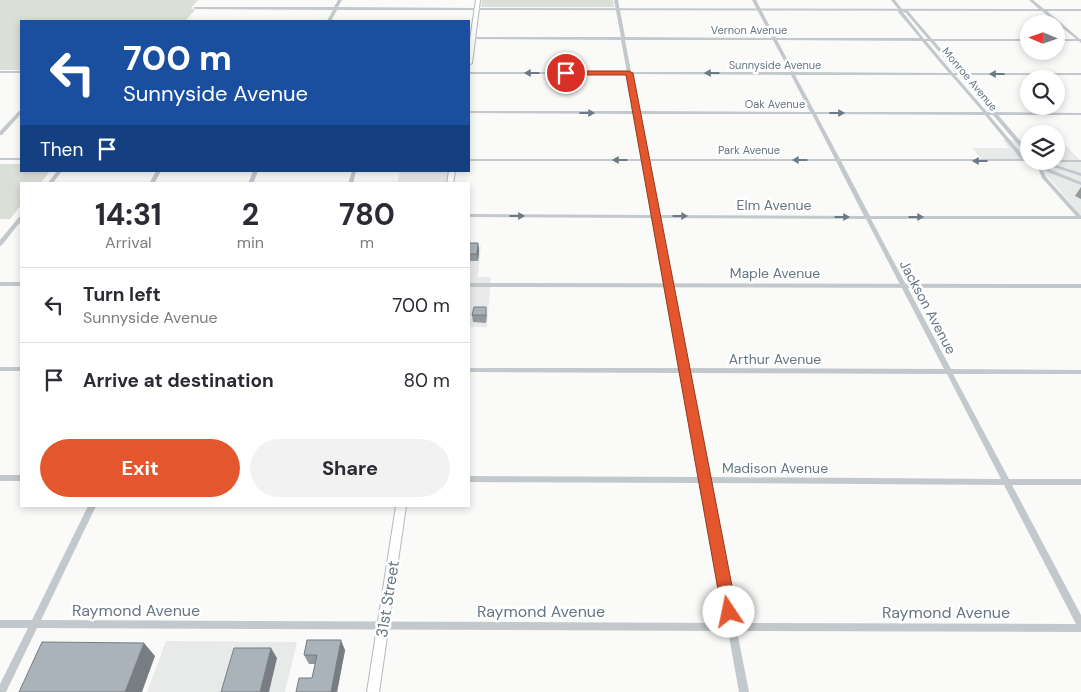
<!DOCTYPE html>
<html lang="en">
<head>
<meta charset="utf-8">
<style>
	body { margin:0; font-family:"DM Sans",sans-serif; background:#f2f2f3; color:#2b2b33; height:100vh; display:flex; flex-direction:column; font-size:19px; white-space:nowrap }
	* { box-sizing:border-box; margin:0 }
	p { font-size:16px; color:#7c7c81 }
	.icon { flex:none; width:28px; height:28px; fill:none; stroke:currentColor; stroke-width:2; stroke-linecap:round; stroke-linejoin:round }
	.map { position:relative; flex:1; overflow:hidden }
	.details { position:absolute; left:20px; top:182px; width:450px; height:325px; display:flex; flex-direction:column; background:#fff; border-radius:0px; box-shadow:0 2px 8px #0003 }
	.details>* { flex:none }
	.guide { position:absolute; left:20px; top:20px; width:450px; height:152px; border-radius:0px; box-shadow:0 2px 8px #0003; background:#1a4fa0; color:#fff; overflow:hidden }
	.needle { width:32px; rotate:272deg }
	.controls { position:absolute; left:1020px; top:15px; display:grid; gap:10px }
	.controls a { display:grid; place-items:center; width:45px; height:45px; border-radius:50%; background:#fff; box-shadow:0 2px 8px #0003; font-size:25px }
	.pin { position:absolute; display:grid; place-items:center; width:42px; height:42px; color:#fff; margin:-21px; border:2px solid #fff; border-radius:50%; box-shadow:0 1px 5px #0007 }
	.me { position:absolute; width:55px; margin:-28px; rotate:349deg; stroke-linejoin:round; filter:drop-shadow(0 0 4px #0008) }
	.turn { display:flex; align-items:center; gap:18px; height:105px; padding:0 20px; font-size:22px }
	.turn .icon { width:65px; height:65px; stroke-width:2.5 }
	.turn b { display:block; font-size:35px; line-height:42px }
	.then { display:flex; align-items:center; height:48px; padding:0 20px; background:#0003; gap:10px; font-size:19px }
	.eta { display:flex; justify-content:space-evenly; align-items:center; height:85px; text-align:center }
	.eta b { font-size:30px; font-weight:700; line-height:35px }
	.button { display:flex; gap:10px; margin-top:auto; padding:10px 20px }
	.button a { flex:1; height:58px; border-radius:30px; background:#e4572e; color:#fff; font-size:20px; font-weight:700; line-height:58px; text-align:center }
	.button a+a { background:#f2f2f3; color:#2b2b33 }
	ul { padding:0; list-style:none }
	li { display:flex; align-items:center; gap:15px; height:75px; padding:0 20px; border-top:1px solid #e1e1e2 }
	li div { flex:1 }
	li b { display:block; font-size:19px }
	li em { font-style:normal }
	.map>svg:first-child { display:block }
	.built { fill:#e8e9e9 }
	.green { fill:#dadfd7 }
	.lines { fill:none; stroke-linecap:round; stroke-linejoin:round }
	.secondary-casing { stroke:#b3babf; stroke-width:2 }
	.minor { fill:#c3c8cc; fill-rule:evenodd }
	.tertiary { fill:#c3c8cc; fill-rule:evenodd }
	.secondary { fill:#fff; fill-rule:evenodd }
	.wall { fill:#929a9f }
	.shaded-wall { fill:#777d82 }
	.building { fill:#aab3b9; stroke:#777d82 }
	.oneway { fill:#6a7a87 }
	.route { fill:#e4572e; stroke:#94391e }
	.labels { text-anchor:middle; stroke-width:5; stroke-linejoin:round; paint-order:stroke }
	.far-street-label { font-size:11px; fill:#657683; stroke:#fff }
	.street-label { font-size:14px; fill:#657683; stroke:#fff }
	.near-street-label { font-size:16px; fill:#657683; stroke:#fff }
</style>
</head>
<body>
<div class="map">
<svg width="1081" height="692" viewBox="0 0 1081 692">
	<rect width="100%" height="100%" fill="#fafaf8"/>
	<g class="built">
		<path d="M1003,140H1029V160L983,161L973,148H1009Z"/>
		<path d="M1056,140H1060L1081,161V216L1035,161H1056Z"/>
		<path d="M400,171H450L449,184H397Z"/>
		<path d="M469,246H481L478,277H491L487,327H469Z"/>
		<path d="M166,641L297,642L285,692H147Z"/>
	</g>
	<g class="green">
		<path d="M0,0H198L191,8L195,10L185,21H21V70H0Z"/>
		<path d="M482,0H613L614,7H483L481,6Z"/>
		<path d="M0,164H21V171H50L40,184H21V205L10,219H0Z"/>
	</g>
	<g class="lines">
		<g class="secondary-casing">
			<g id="secondary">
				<path d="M476,0H480L472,63L469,65V46Z"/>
				<path d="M449,171H455L453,184H447Z"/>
				<path d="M396,506H406L379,692H367Z"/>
			</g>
		</g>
		<g class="minor">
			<path d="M338,0H342L338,7L477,8L479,9L477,10H337L331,21H327L333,10L195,9L193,8L195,7H334Z"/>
			<path d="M614,0H618L625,37L772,38L752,0H756L776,38H920L898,12L899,10L891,0H895L902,9L908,11L932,39H1029V41H934L961,73H1081V75H963L996,112L1081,113V115H998L1029,151V155H1027L993,115H989L1026,159H1029V161L1081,182V185L1043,170L1046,177L1081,216V219H871L951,369L1081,370V374H953L1009,479H1081V485H1012L1081,615V632L737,631L749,692H739L728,631L37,628L6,692H0V684L28,628H0V620H32L88,506H96L41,620L727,623L702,483L469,482V476L701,477L682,373L469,372V368H681L654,218L469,217V214L653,215L643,161H469V159H643L635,114L469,113V111H634L628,74H469V72H627L621,40L469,39V37H621ZM902,11L906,13L928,39H924ZM625,40H773L790,72H631ZM777,40L922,41L949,73L794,72ZM926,41H930L957,73H953ZM632,74L791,75L810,112L639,111ZM795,75H951L983,112H815ZM955,75H959L991,112H987ZM639,114H812L835,159H648ZM816,114L985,115L1021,159H840ZM648,161H836L864,216L658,215ZM841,161H1024L1038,168L1042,178L1076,216H870ZM659,218L866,219L944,369L687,368ZM688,373L947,374L1001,479L708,477ZM709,483L1004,485L1076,624L735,623Z"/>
			<rect x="1056" y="39" width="25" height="2"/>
			<rect x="0" y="71" width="21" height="2"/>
			<path d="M19,111H21V114L2,135H0V131Z"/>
			<rect x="0" y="158" width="21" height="2"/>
			<path d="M1056,160H1081V162H1054V161H1056Z"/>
			<path d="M1035,161H1043L1081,173V176Z"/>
			<path d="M57,171H62L52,184H47Z"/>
			<path d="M156,171H161L154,184H149Z"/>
			<path d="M253,171H258L253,184H248Z"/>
			<path d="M352,171H356L353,184H348Z"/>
			<path d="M19,217H21V221L2,245L0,246V240Z"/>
			<rect x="0" y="367" width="21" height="4"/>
			<rect x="0" y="475" width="21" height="6"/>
		</g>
		<g class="tertiary">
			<path d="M1029,0H1033L1044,9H1081V11H1047L1081,40V43L1042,11L477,10L475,9L477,8L1039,9Z"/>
			<rect x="0" y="282" width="21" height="4"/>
			<path d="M469,283L1081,284V288L469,287Z"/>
		</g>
		<use href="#secondary" class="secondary"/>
	</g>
	<g class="wall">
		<path d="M1081,187V199L1075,196Z"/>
		<path d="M469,243H478L479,251L478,261H469Z"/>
		<path d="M472,315H487L486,323L473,322Z"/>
		<path d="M345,650L337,692H296L312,678L315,664H309L304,655Z"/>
	</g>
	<g class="shaded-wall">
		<path d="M478,243L479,251L478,261L477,254Z"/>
		<path d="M341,640L345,650L337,692H331Z"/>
		<path d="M144,643L155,656L142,692H125Z"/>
		<path d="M271,648L277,658L269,692H260Z"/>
	</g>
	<g class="building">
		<path d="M469,243H478L477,254H469Z"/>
		<path d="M474,307H486V315H472Z"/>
		<path d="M307,640H341L331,692H296L299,678H312L317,655H304Z"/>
		<path d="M42,642L144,643L125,692H19Z"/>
		<path d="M234,648H271L260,692H221Z"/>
	</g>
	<defs><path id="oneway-solid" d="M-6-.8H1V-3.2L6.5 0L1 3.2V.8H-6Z" transform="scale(1.25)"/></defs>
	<g class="oneway">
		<use href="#oneway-solid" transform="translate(532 73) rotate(-180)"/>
		<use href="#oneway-solid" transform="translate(712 73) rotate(-180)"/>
		<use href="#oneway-solid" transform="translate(997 74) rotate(-180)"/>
		<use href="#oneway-solid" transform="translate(587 113)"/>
		<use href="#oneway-solid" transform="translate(837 113)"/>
		<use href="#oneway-solid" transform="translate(620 160) rotate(-180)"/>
		<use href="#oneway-solid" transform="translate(800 160) rotate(-180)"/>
		<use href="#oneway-solid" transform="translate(980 161) rotate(-180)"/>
		<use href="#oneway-solid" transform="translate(517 216)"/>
		<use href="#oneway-solid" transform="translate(680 216)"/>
		<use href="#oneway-solid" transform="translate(842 217)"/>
		<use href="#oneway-solid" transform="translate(916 217)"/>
	</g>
	<path class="route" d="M564,71H629L633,73L737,612L735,617L729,619L724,617L722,612L626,75H566L563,73Z"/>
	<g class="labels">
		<g class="far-street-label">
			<text x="749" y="34">Vernon Avenue</text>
			<text x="775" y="69">Sunnyside Avenue</text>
			<text transform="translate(970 79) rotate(50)" y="4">Monroe Avenue</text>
			<text x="775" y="108">Oak Avenue</text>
			<text x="749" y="154">Park Avenue</text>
		</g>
		<g class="street-label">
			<text x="774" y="210">Elm Avenue</text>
			<text x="775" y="278">Maple Avenue</text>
			<text transform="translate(928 307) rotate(62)" y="5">Jackson Avenue</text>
			<text x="775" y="364">Arthur Avenue</text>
			<text x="775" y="473">Madison Avenue</text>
		</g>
		<g class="near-street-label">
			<text transform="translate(387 599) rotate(-81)" y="6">31st Street</text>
			<text x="136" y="616">Raymond Avenue</text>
			<text x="541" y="617">Raymond Avenue</text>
			<text x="946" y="618">Raymond Avenue</text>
		</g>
	</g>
</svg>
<div class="controls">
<a><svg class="needle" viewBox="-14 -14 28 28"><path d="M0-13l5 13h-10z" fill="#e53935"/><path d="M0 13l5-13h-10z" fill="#7c7c81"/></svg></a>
<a><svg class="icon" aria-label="search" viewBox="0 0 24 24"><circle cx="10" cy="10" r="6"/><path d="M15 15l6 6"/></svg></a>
<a><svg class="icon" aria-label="layers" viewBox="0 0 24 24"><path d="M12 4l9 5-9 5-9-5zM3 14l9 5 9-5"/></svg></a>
</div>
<div class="pin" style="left:566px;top:73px;background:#d93025"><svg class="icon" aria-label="arrive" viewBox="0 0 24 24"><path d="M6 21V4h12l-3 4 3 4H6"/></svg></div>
<svg class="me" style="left:729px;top:612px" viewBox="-20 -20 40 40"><circle r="19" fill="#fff"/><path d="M0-13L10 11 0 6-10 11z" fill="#e4572e"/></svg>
<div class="guide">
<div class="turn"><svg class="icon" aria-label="left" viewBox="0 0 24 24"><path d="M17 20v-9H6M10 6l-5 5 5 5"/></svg><div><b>700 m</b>Sunnyside Avenue</div></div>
<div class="then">Then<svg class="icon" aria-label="arrive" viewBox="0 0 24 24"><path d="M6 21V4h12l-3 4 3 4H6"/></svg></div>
</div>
<section class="details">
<div class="eta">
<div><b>14:31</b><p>Arrival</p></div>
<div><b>2</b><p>min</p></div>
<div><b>780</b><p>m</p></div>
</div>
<ul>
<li><svg class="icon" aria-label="left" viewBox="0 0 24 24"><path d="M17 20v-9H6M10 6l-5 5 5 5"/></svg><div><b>Turn left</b><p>Sunnyside Avenue</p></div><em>700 m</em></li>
<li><svg class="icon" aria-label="arrive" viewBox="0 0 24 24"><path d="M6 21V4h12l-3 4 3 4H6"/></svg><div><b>Arrive at destination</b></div><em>80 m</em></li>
</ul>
<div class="button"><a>Exit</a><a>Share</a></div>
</section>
</div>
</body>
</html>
